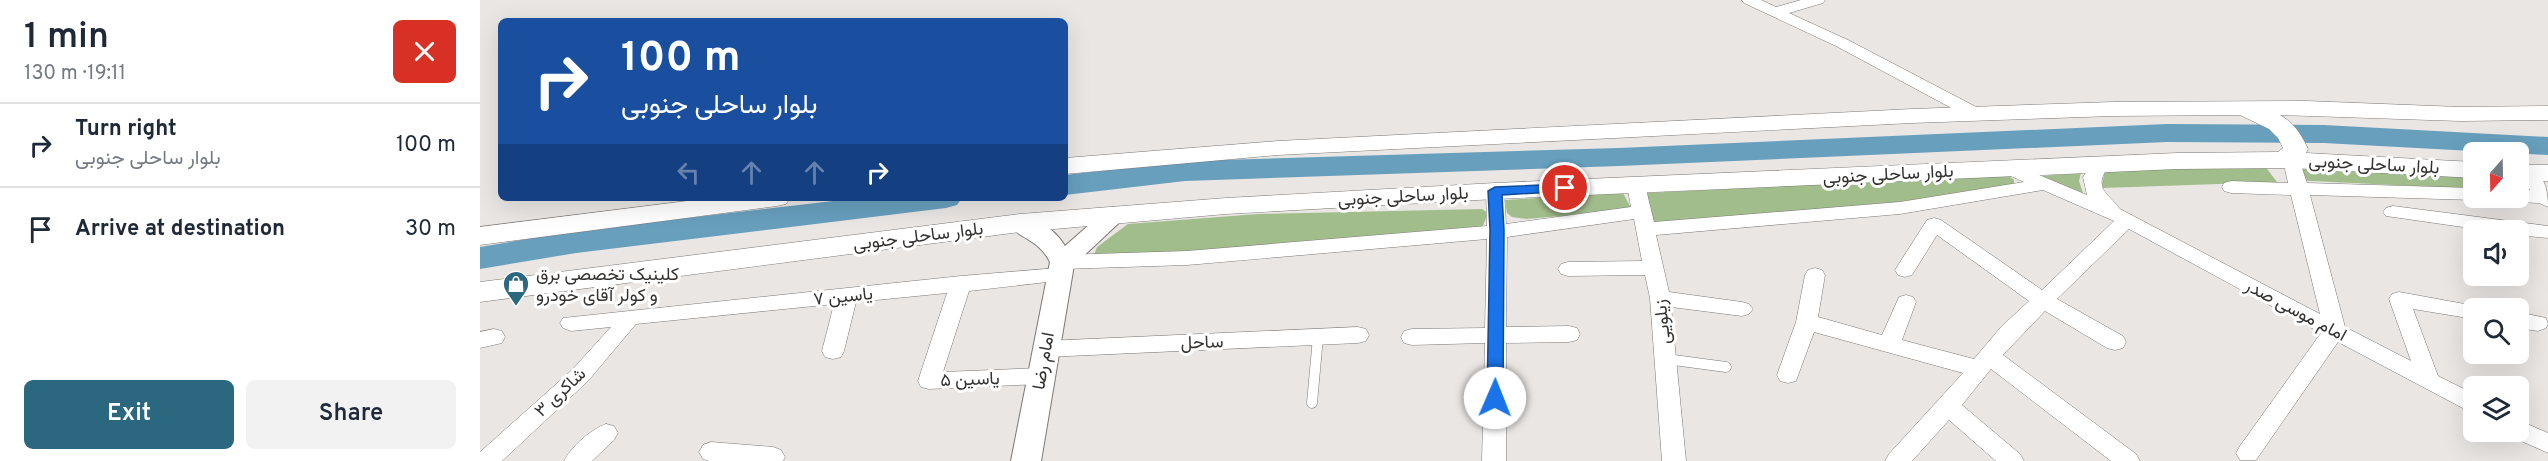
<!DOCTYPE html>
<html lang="en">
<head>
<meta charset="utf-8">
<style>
	body { margin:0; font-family:Overpass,Vazirmatn,sans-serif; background:#f2f2f3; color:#1f2937; height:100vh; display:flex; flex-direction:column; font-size:22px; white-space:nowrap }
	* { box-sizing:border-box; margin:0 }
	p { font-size:20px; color:#747a83 }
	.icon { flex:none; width:33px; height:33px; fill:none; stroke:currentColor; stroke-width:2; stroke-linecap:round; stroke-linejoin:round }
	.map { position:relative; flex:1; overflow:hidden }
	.details { display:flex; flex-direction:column; background:#fff; width:480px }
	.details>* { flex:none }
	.top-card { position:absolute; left:18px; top:18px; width:570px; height:183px; border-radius:9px; box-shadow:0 6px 24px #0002; background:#1a4fa0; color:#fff; overflow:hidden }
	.needle { width:39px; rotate:200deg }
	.fabs { position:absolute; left:1983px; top:142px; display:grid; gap:12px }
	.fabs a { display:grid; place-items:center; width:66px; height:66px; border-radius:9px; background:#fff; box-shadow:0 6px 24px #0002; font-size:30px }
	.pin { position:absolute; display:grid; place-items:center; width:51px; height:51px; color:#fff; margin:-26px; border:3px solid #fff; border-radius:50%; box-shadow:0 2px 6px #0007 }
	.me { position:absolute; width:66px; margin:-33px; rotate:1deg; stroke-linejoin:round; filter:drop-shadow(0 0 4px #0008) }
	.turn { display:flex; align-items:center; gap:21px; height:126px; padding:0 24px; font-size:27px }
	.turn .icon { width:78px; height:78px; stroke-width:2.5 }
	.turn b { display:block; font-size:42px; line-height:51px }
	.lanes { display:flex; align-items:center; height:57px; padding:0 24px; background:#0003; justify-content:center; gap:30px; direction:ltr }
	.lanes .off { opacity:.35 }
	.round { display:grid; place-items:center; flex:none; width:63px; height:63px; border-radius:9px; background:#f2f2f3 }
	.overview { display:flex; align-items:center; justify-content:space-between; height:102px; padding:0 24px }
	h1 { font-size:36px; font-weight:600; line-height:45px }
	.button { display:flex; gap:12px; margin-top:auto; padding:12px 24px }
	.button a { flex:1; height:69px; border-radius:9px; background:#2b677e; color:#fff; font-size:24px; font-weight:600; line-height:69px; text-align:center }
	.button a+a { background:#f2f2f3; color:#1f2937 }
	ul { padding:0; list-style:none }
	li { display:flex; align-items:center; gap:18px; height:84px; padding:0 24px; border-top:2px solid #e0e1e3 }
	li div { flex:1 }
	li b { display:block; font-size:22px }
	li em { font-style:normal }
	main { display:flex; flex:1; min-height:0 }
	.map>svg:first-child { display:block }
	.forest { fill:#a2bd8c }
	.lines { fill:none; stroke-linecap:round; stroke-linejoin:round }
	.river { fill:#679fbd; fill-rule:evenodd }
	.service-casing { stroke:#7c7977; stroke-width:11 }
	.minor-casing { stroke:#7c7977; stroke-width:1 }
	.tertiary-casing { stroke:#7c7977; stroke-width:2 }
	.secondary-casing { stroke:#7c7977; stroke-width:1 }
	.service { stroke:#fff; stroke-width:10 }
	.minor { fill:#fff; fill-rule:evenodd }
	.tertiary { fill:#fff; fill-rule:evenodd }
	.secondary { fill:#fff; fill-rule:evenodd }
	.route { fill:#1a73e8; stroke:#114b97; stroke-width:1.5 }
	.labels { text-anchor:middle; stroke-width:6; stroke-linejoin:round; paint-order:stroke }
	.street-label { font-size:18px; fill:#343231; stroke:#fff }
	.poi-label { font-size:18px; fill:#343231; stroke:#fff; text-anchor:start }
</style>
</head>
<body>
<main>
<section class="details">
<div class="overview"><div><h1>1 min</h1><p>130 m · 19:11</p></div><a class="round" style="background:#d93025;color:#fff"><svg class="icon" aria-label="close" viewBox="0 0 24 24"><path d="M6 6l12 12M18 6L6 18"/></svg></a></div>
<ul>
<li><svg class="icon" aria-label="right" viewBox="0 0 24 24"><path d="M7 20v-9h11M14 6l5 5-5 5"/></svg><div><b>Turn right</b><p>بلوار ساحلی جنوبی</p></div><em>100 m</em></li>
<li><svg class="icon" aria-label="arrive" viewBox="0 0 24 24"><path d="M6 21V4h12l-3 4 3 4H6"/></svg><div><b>Arrive at destination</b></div><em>30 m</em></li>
</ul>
<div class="button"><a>Exit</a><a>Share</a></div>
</section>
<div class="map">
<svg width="2068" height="461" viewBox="0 0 2068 461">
	<rect width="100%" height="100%" fill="#e9e6e4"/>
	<g class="forest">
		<path d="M1784,165L1797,182L1623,188L1622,184L1625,171Z"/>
		<path d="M1806,165L1993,175V189L1812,180Z"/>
		<path d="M1601,173L1599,181L1604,196L1560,176Z"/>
		<path d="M1528,175L1534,180V185L1418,202L1173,223L1167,193Z"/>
		<path d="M1143,193L1152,210L1046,219L1032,217L1027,213L1025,200Z"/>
		<path d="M1002,209L1008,213L1000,233L613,258L617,247L648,224L778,214Z"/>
	</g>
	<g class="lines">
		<g class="river">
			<path d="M1687,124L1844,125L2068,137V155L1844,143L1687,142L1139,166L705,181L585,195V175L705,161L1139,148Z"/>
			<path d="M379,198H482L477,205L466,208L96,253L0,269V247L96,231Z"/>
		</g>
		<g class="service-casing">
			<g id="service">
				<path d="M1186,359L1246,367"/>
				<path d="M832,403L838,337"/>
			</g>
		</g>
		<g class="minor-casing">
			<g id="minor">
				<path d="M1262,0H1281L1296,7L1321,0H1345L1343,3L1309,13L1368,40L1502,110L1505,114L1502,118H1490L1356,46L1264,3Z"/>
				<path d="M1812,154L1818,156L1827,183L1994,188V198H2001L1994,200L1830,195L1865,327L1931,361L1909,299L1912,294L1919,292L2001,307L2003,309H1994V319L1933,309L1958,376L1994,394V414L1858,342L1776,460H1760L1756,453L1760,446L1841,333L1649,229L1577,299L1643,336L1646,342L1643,348L1635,350L1627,348L1565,311L1523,355L1656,454L1660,461H1631L1511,369L1482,405L1540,454L1544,461H1516L1469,420L1432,461H1405L1409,454L1483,373L1334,332L1316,381L1308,383L1300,381L1297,375L1316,322L1325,275L1328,270L1335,268L1342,270L1345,275L1338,317L1402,335L1419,297L1426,295L1433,297L1436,302L1422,340L1494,359L1521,327L1549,301L1457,235L1432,275L1425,277L1418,275L1415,270L1447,220L1454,218L1461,220L1562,290L1634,221L1563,190L1420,214L1176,235L1189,292L1262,302L1269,304L1273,309L1269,314L1262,316L1191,307L1206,461H1182L1170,298L1165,275L1088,276L1081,274L1078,269L1081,264L1088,262L1162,261L1154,219L1027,237L1026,327L1089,326L1097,328L1100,334L1097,340L1089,342L1026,343V461H1002L1005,343L932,345L924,343L921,337L924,331L932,329L1005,328L1007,239L707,265L582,269L575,267L572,262L575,257L582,255L707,251L1007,226L1006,191L1008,187H1022L1024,191L1026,224L1151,207L1147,185L1149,181H1163L1165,185L1174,222L1420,202L1544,182L1522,172L1519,168L1522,164L1528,162L1607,195L1603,177L1614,161H1626L1629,165C1613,189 1626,191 1640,209L1840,314L1811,195L1751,193L1744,191L1742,187L1744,183L1751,181L1808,183L1803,160L1806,156Z"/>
				<path d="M2047,167C2065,172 2068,191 2068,207L2059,203L2038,202L2030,198H2038V190H2050L2038,174L2041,169Z"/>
				<path d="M1913,206L2068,226V238L2038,235V231H2011L1906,216L1903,212L1906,208Z"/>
				<path d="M578,268L585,270L588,275L585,280L489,291L463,372L561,368L569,370L572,376L569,382L561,384L449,389L441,387L438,381L467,293L376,302L364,351L361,357L353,359L345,357L342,351L354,304L156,324L108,381L22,461H0V452L92,370L131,327L91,331L83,328L80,323L83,318L481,276Z"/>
				<path d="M2038,312L2066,318L2068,324L2066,328L2058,331L2038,328Z"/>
				<path d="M878,327L886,329L889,335L886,341L878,343L566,357L558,355L555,349L558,343L566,341Z"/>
				<path d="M14,329L22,331L25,337L22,343L0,348V332Z"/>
				<path d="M2038,420L2068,433V453L2030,436L2028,432H2038Z"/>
				<path d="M126,424L134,426L138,433L134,440L112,461H84C91,447 111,429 126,424Z"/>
				<path d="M231,442L293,447L301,450L305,457L303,461H229L223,459L219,452L223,445Z"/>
			</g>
		</g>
		<g class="tertiary-casing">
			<path id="tertiary" d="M634,207L642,210L646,215L642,220L594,265L561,461H531L570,262C558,238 538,239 528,223L532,218C551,212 575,229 585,246L626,210Z"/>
		</g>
		<g class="secondary-casing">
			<g id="secondary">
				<path d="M1826,101L1980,107L2068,106V120L1980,121L1800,115C1814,123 1822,135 1828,149L1826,153L1994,162V178L1812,168L1697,169L1015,199L746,214L540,232L0,302V282L540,214L746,198L1015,183L1697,153L1798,152L1803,148L1798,138L1789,129L1760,115L1633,116L1432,123L798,155L585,174V158L798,141L1432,109L1633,102Z"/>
				<rect x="2038" y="165" width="30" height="16"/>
				<path d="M231,198H310L306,204L297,206L0,245V227Z"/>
			</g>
		</g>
		<use href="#service" class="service"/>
		<use href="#minor" class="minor"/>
		<use href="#tertiary" class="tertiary"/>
		<use href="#secondary" class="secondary"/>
	</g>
	<path class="route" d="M1085,184L1092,188L1090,191L1022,195L1024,230L1023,398L1021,402H1009L1007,398L1010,230L1008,191L1015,187Z"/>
	<defs>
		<g id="shop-pin" transform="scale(1.35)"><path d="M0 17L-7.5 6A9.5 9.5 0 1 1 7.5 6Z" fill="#2b677e" stroke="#fff"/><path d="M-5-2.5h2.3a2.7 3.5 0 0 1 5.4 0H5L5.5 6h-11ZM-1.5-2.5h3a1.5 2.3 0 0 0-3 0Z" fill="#fff"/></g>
	</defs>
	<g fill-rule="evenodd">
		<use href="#shop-pin" x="36" y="284"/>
	</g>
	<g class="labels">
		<g class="street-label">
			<text transform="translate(1894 164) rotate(3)" y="6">بلوار ساحلی جنوبی</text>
			<text transform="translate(1408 174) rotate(-3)" y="6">بلوار ساحلی جنوبی</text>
			<text transform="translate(923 196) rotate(-3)" y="6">بلوار ساحلی جنوبی</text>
			<text transform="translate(438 236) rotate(-7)" y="6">بلوار ساحلی جنوبی</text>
			<text transform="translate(363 296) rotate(-6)" y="6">یاسین ۷</text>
			<text transform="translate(1816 310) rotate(28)" y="6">امام موسی صدر</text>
			<text transform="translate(1182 322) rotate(-96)" y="6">زیلویی</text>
			<text transform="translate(722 342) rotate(-2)" y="6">ساحل</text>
			<text transform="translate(563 361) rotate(-80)" y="6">امام رضا</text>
			<text transform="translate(490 379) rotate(-2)" y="6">یاسین ۵</text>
			<text transform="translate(80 392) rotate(-43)" y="6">شاکری ۳</text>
		</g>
		<g class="poi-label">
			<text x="56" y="280">کلینیک تخصصی برق<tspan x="56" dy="21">و کولر آقای خودرو</tspan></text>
		</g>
	</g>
</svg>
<div class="fabs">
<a><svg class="needle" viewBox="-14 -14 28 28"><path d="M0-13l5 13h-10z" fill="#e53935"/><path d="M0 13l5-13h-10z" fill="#747a83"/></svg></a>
<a><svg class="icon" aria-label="sound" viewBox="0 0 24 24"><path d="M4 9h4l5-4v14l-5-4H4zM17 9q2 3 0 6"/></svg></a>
<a><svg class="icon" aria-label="search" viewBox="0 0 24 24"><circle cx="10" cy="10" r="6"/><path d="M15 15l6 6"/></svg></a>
<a><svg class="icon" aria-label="layers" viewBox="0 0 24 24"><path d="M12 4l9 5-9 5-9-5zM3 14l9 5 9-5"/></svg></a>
</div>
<div class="pin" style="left:1085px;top:188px;background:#d93025"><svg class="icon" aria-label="arrive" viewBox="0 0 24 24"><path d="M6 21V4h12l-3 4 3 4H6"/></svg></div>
<svg class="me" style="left:1015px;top:398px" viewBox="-20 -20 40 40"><circle r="19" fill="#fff"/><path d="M0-13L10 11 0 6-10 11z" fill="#1a73e8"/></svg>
<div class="top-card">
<div class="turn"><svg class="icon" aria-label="right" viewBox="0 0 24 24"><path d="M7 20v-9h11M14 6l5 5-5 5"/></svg><div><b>100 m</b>بلوار ساحلی جنوبی</div></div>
<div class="lanes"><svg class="icon off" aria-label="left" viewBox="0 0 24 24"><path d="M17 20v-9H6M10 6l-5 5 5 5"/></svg><svg class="icon off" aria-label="ahead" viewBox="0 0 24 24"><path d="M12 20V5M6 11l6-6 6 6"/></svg><svg class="icon off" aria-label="ahead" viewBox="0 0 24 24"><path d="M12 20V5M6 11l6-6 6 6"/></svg><svg class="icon" aria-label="right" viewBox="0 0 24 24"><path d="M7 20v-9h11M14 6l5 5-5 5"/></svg></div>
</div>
</div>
</main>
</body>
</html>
